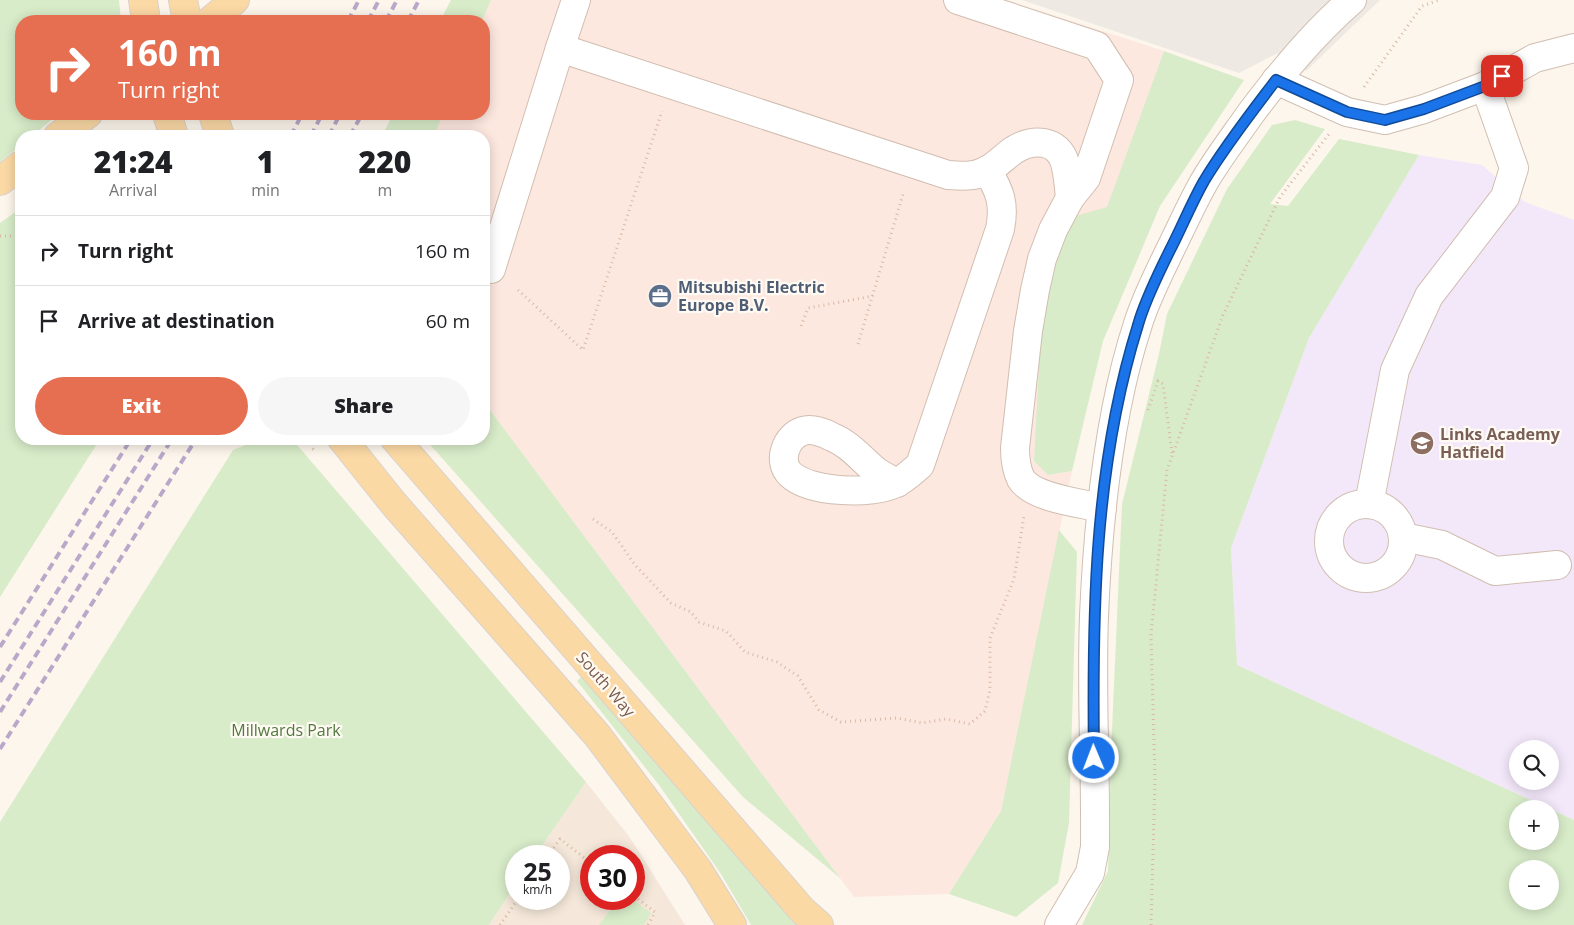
<!DOCTYPE html>
<html lang="en">
<head>
<meta charset="utf-8">
<style>
	body { margin:0; font-family:"Open Sans",sans-serif; background:#f6f6f6; color:#202124; height:100vh; display:flex; flex-direction:column; font-size:19px; white-space:nowrap }
	* { box-sizing:border-box; margin:0 }
	p { font-size:16px; color:#757577 }
	.icon { flex:none; width:28px; height:28px; fill:none; stroke:currentColor; stroke-width:2; stroke-linecap:round; stroke-linejoin:round }
	.map { position:relative; flex:1; overflow:hidden }
	.drawer { position:absolute; left:15px; top:130px; width:475px; height:315px; display:flex; flex-direction:column; background:#fff; border-radius:20px; box-shadow:0 2px 12px #0003 }
	.drawer>* { flex:none }
	.guide { position:absolute; left:15px; top:15px; width:475px; height:105px; border-radius:20px; box-shadow:0 2px 12px #0003; background:#e76f51; color:#fff; overflow:hidden }
	.controls { position:absolute; left:1509px; top:740px; display:grid; gap:10px }
	.controls a { display:grid; place-items:center; width:50px; height:50px; border-radius:50%; background:#fff; box-shadow:0 2px 12px #0003; font-size:25px }
	.speed { position:absolute; left:505px; top:845px; display:flex; gap:10px; font-size:25px; font-weight:700; text-align:center }
	.speed>* { display:grid; place-content:center; width:65px; height:65px; border-radius:50%; background:#fff; box-shadow:0 2px 12px #0003; line-height:1 }
	.speed small { font-size:12px; font-weight:400 }
	.speed .limit { border:8px solid #d22; background:#fff; color:#111 }
	.pin { position:absolute; display:grid; place-items:center; width:42px; height:42px; color:#fff; margin:-21px; border-radius:10px; box-shadow:0 2px 8px #0006 }
	.me { position:absolute; width:55px; margin:-28px; rotate:359deg; stroke-linejoin:round; filter:drop-shadow(0 0 4px #0008) }
	.turn { display:flex; align-items:center; gap:18px; height:105px; padding:0 20px; font-size:22px }
	.turn .icon { width:65px; height:65px; stroke-width:2.5 }
	.turn b { display:block; font-size:35px; line-height:42px }
	.eta { display:flex; justify-content:space-evenly; align-items:center; height:85px; text-align:center }
	.eta b { font-size:30px; font-weight:800; line-height:35px }
	.button { display:flex; gap:10px; margin-top:auto; padding:10px 20px }
	.button a { flex:1; height:58px; border-radius:30px; background:#e76f51; color:#fff; font-size:20px; font-weight:800; line-height:58px; text-align:center }
	.button a+a { background:#f6f6f6; color:#202124 }
	ul { padding:0; list-style:none }
	li { display:flex; align-items:center; gap:15px; height:70px; padding:0 20px; border-top:1px solid #e0e0e0 }
	li div { flex:1 }
	li b { display:block; font-size:19px }
	li em { font-style:normal }
	.map>svg:first-child { display:block }
	.residential { fill:#f5e8da; fill-rule:evenodd }
	.commercial { fill:#fde8e0 }
	.industrial { fill:#efe9e4 }
	.education { fill:#f3e8fa; fill-rule:evenodd }
	.green { fill:#d8ecc9; fill-rule:evenodd }
	.lines { fill:none; stroke-linecap:round; stroke-linejoin:round }
	.minor-casing { stroke:#d1beb0; stroke-width:30 }
	.major-casing { stroke:#dad1cd; stroke-width:30 }
	.path { stroke:#d9b8a5; stroke-width:3; stroke-dasharray:1 4; stroke-linecap:butt }
	.minor { stroke:#fff; stroke-width:28 }
	.major { stroke:#fbd9a5; stroke-width:28 }
	.rail { stroke:#b9a8c9; stroke-width:4; stroke-dasharray:8 5; stroke-linecap:butt }
	.route-casing { stroke:#114b97; stroke-width:12 }
	.route { stroke:#1a73e8; stroke-width:9 }
	.labels { text-anchor:middle; stroke-width:4.5; stroke-linejoin:round; paint-order:stroke }
	.service-label { font-size:16px; font-weight:bold; fill:#4e5e75; stroke:#fffaf3; text-anchor:start }
	.education-label { font-size:16px; font-weight:bold; fill:#785e54; stroke:#fffaf3; text-anchor:start }
	.street-label { font-size:16px; fill:#7a5c4d; stroke:#fffaf3 }
	.park-label { font-size:16px; fill:#537a41; stroke:#fffaf3 }
</style>
</head>
<body>
<div class="map">
<svg width="1574" height="925" viewBox="0 0 1574 925">
	<rect width="100%" height="100%" fill="#fdf6ec"/>
	<path class="residential" d="M586,782L631,839L685,925H489L516,884V899H559V856H535ZM591,856H634V899H591Z"/>
	<path class="commercial" d="M491,0H1007L1164,51L1107,208L1048,475L1072,471L1001,811L949,894L854,897L484,402V136H434L443,114H484V21H482Z"/>
	<path class="industrial" d="M1022,0H1380L1306,71L1278,53L1239,73Z"/>
	<path class="education" d="M1419,155L1482,165L1525,202L1574,220V820L1237,665L1231,548L1309,338ZM1518,749H1550V781H1518Z"/>
	<g class="green">
		<path d="M0,0H119L121,21H21V114H59L32,136H21V145L0,162Z"/>
		<path d="M451,0H491L482,21H440Z"/>
		<path d="M1164,51L1244,80L1160,206L1103,341L1072,471L1048,475L1034,461L1043,290L1072,217L1107,207Z"/>
		<path d="M393,114H443L434,136H382Z"/>
		<path d="M1295,120L1325,129L1270,204L1288,206L1339,139L1419,155L1309,338L1231,548L1237,665L1574,820V925H1082L1108,871L1111,753L1122,504L1159,354L1167,314L1227,189L1272,125ZM1518,809H1550V841H1518ZM1518,869H1550V901H1518Z"/>
		<path d="M21,208V439H100L0,597V223Z"/>
		<path d="M484,402L840,878L743,797L425,439H484Z"/>
		<path d="M261,439H292L586,782L535,856H516V884L489,925H0V822L233,450Z"/>
		<path d="M1059,530L1077,552L1069,823L1058,883L1016,917L949,894L1001,811Z"/>
		<path d="M582,676L706,820L799,925H751L721,874L659,785L577,681Z"/>
		<path d="M619,899H632L651,913L644,925H599Z"/>
	</g>
	<g class="lines">
		<g class="minor-casing">
			<g id="minor">
				<path d="M576,0L560,48L948,175C961,176 974,177 986,171C996,166 1005,156 1014,150C1033,138 1058,139 1065,163C1068,174 1069,187 1070,198"/>
				<path d="M958,0L1097,46L1119,80L1086,178L1070,198L1053,230L1042,259L1035,290L1028,331L1015,448C1015,458 1016,469 1021,479C1033,498 1080,503 1102,508"/>
				<path d="M1276,80L1347,112L1385,120L1424,109L1485,86L1535,58L1574,48"/>
				<path d="M484,266L491,269L560,48"/>
				<path d="M897,483C890,479 883,476 877,472C862,460 850,444 832,437C825,433 812,428 803,431C786,436 777,461 790,474C810,493 873,495 896,483C905,479 913,471 920,465L1000,229C1005,204 1000,191 987,170"/>
				<path d="M1369,504L1395,370L1429,296L1505,197L1514,168L1485,86"/>
				<circle cx="1366" cy="541" r="37"/>
				<path d="M1403,537L1442,545L1495,571L1557,565"/>
				<path d="M1059,925L1090,873L1095,847C1096,770 1091,693 1094,616C1098,522 1108,415 1138,324C1146,298 1159,273 1171,248C1182,226 1192,203 1204,182C1218,158 1235,136 1251,113C1282,72 1313,34 1352,0"/>
			</g>
		</g>
		<g class="major-casing">
			<g id="major">
				<path d="M143,0L146,21"/>
				<path d="M183,0L187,21"/>
				<path d="M210,21L235,0"/>
				<path d="M167,114L174,136"/>
				<path d="M213,114L220,136"/>
				<path d="M58,136L88,114"/>
				<path d="M0,181L21,165"/>
				<path d="M342,439L394,504L597,735L698,870L732,925"/>
				<path d="M395,439L802,910L819,925"/>
			</g>
		</g>
		<g class="path">
			<path d="M1364,87L1422,6L1439,0"/>
			<path d="M0,236H21"/>
			<path d="M518,290L583,350L662,111"/>
			<path d="M801,326L808,308L873,296"/>
			<path d="M858,344L904,191"/>
			<path d="M1148,410L1158,381L1163,384L1172,453"/>
			<path d="M311,439L312,448L314,450"/>
			<path d="M593,519L612,532L635,565L671,603L691,612L699,622L726,631L745,652L777,662L798,676L819,710L841,722L897,718L922,723L946,719L970,724L985,711L990,690V638L1014,579L1024,516"/>
			<path d="M548,856L560,839L591,863"/>
			<path d="M634,896L655,912L648,925"/>
			<path d="M500,925L518,899"/>
			<path d="M1151,925L1155,779L1151,635L1167,470L1223,315L1280,197L1329,134"/>
		</g>
		<use href="#minor" class="minor"/>
		<use href="#major" class="major"/>
		<g class="rail">
			<path d="M348,21L359,0"/>
			<path d="M368,21L379,0"/>
			<path d="M386,21L397,0"/>
			<path d="M408,21L419,0"/>
			<path d="M291,136L302,114"/>
			<path d="M311,136L322,114"/>
			<path d="M329,136L340,114"/>
			<path d="M350,136L362,114"/>
			<path d="M0,647L131,439"/>
			<path d="M0,682L153,439"/>
			<path d="M0,712L172,439"/>
			<path d="M0,749L196,439"/>
		</g>
	</g>
	<g class="lines">
		<g class="route-casing">
			<path id="route" d="M1094,758C1092,613 1094,465 1138,325C1145,300 1158,275 1169,252C1181,229 1191,204 1204,181C1225,146 1251,113 1276,80L1347,112L1385,120L1424,109L1485,86L1502,76"/>
		</g>
		<use href="#route" class="route"/>
	</g>
	<defs>
		<g id="office-disc" transform="scale(1.25)"><circle r="9.5" fill="#5c6f8a" stroke="#fffaf3"/><path d="M-6-3h4V-5.5h4V-3h4V5H-6ZM-1-4.5V-3h2v-1.5ZM-6 0V1H6V0Z" fill="#fff"/></g>
		<g id="school-disc" transform="scale(1.25)"><circle r="9.5" fill="#8d6e63" stroke="#fffaf3"/><path d="M0-5L7-2L0 1L-7-2ZM-4 1L0 2.5L4 1V4Q0 6-4 4Z" fill="#fff"/></g>
	</defs>
	<g fill-rule="evenodd">
		<use href="#office-disc" x="660" y="296"/>
		<use href="#school-disc" x="1422" y="443"/>
	</g>
	<g class="labels">
		<g class="service-label">
			<text x="678" y="293">Mitsubishi Electric<tspan x="678" dy="18">Europe B.V.</tspan></text>
		</g>
		<g class="education-label">
			<text x="1440" y="440">Links Academy<tspan x="1440" dy="18">Hatfield</tspan></text>
		</g>
		<g class="street-label">
			<text transform="translate(606 684) rotate(49)" y="6">South Way</text>
		</g>
		<g class="park-label">
			<text x="286" y="736">Millwards Park</text>
		</g>
	</g>
</svg>
<div class="controls">
<a><svg class="icon" aria-label="search" viewBox="0 0 24 24"><circle cx="10" cy="10" r="6"/><path d="M15 15l6 6"/></svg></a>
<a>+</a>
<a>−</a>
</div>
<div class="speed"><div>25<small>km/h</small></div><div class="limit">30</div></div>
<div class="pin" style="left:1502px;top:76px;background:#d93025"><svg class="icon" aria-label="arrive" viewBox="0 0 24 24"><path d="M6 21V4h12l-3 4 3 4H6"/></svg></div>
<svg class="me" style="left:1094px;top:758px" viewBox="-20 -20 40 40"><circle r="17" fill="#1a73e8" stroke="#fff" stroke-width="3"/><path d="M0-11L8 9 0 5-8 9z" fill="#fff"/></svg>
<div class="guide">
<div class="turn"><svg class="icon" aria-label="right" viewBox="0 0 24 24"><path d="M7 20v-9h11M14 6l5 5-5 5"/></svg><div><b>160 m</b>Turn right</div></div>
</div>
<section class="drawer">
<div class="eta">
<div><b>21:24</b><p>Arrival</p></div>
<div><b>1</b><p>min</p></div>
<div><b>220</b><p>m</p></div>
</div>
<ul>
<li><svg class="icon" aria-label="right" viewBox="0 0 24 24"><path d="M7 20v-9h11M14 6l5 5-5 5"/></svg><div><b>Turn right</b></div><em>160 m</em></li>
<li><svg class="icon" aria-label="arrive" viewBox="0 0 24 24"><path d="M6 21V4h12l-3 4 3 4H6"/></svg><div><b>Arrive at destination</b></div><em>60 m</em></li>
</ul>
<div class="button"><a>Exit</a><a>Share</a></div>
</section>
</div>
</body>
</html>
